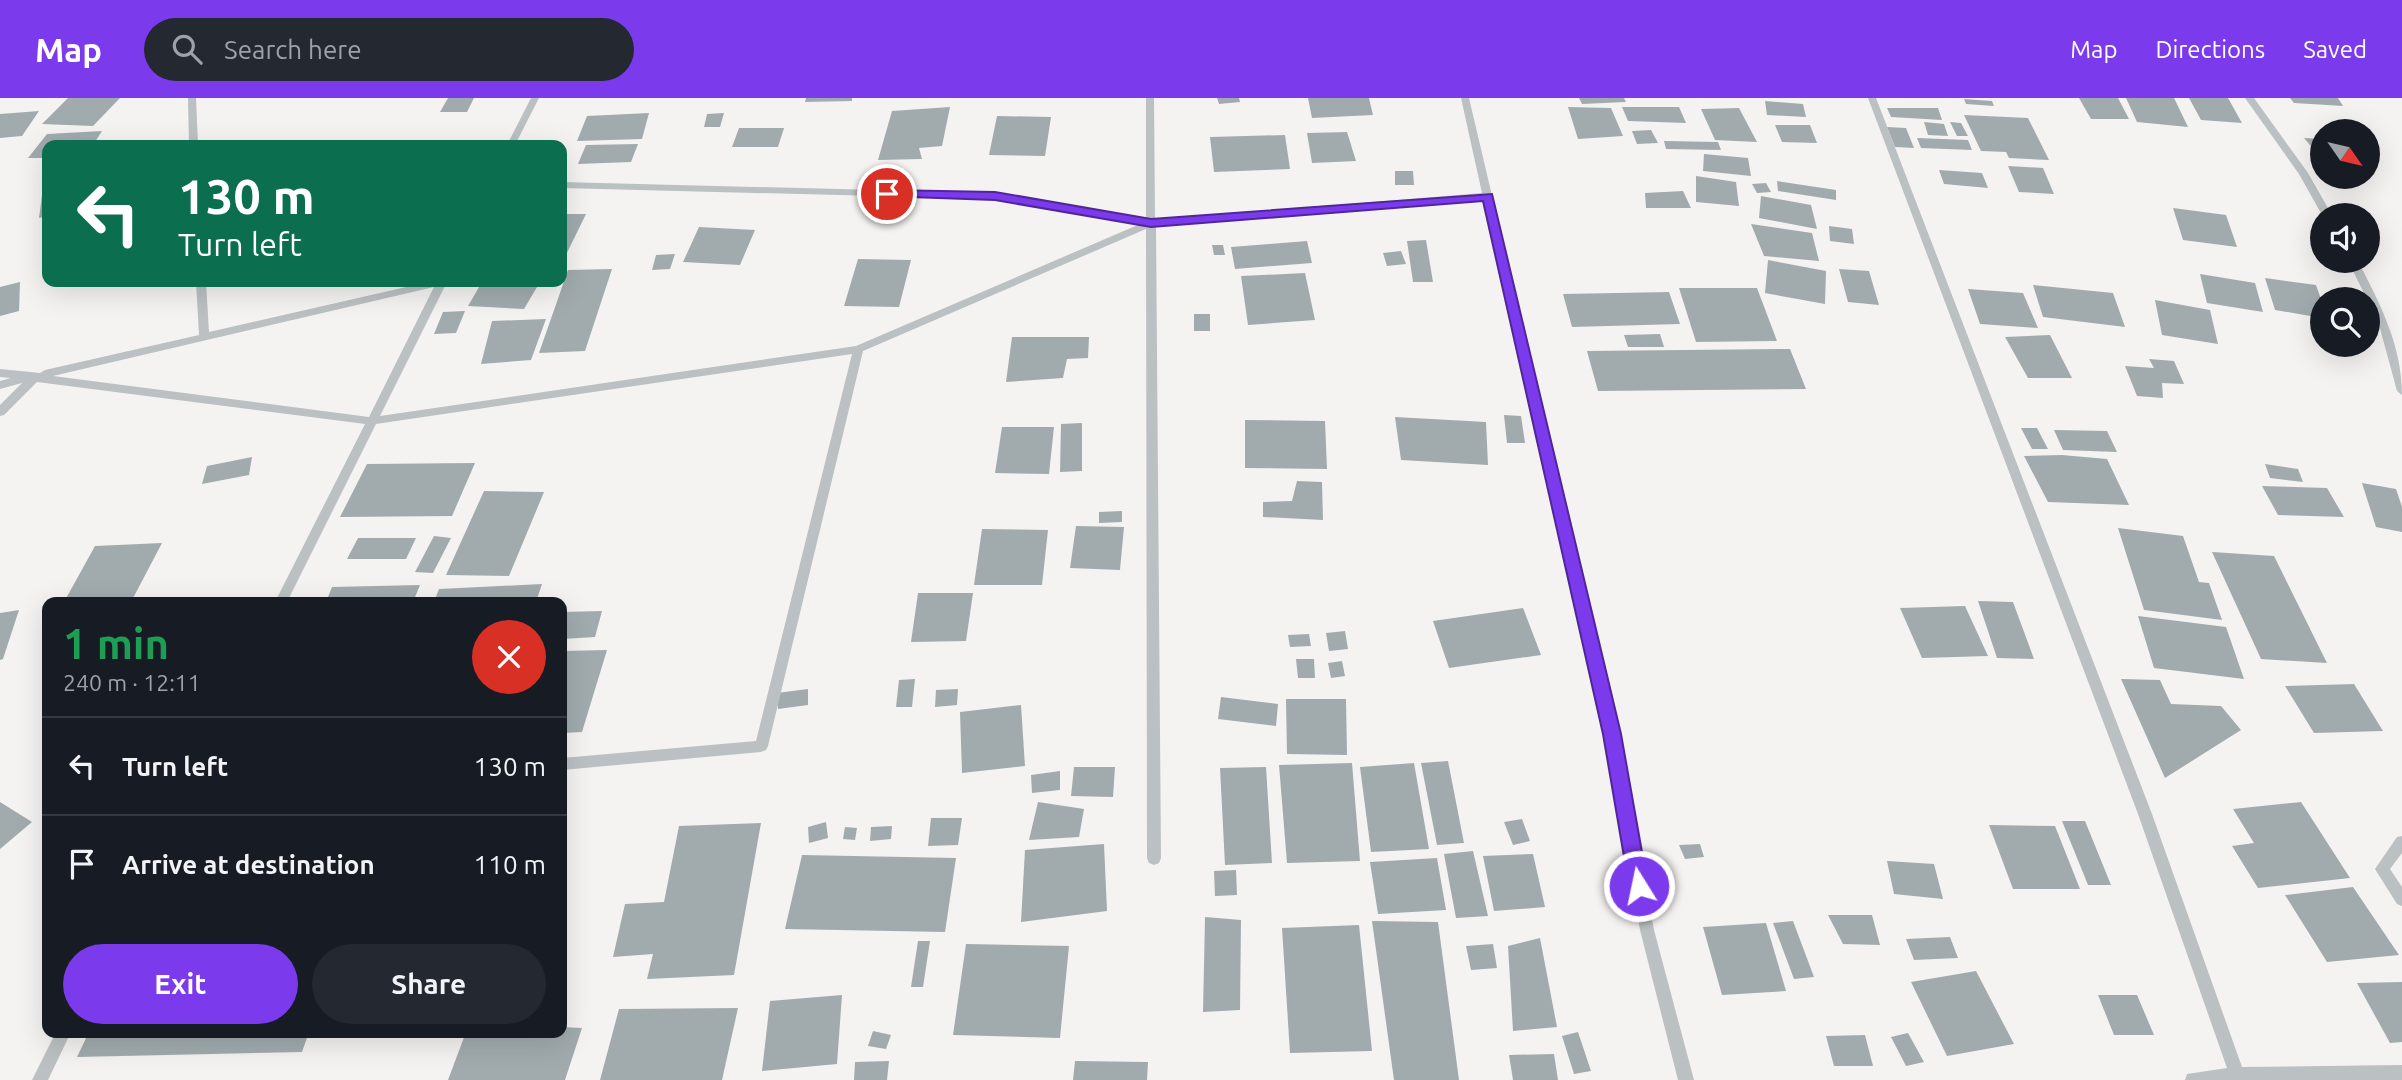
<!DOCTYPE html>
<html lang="en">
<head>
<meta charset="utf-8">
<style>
	body { margin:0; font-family:Ubuntu,sans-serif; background:#242831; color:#f1f3f6; height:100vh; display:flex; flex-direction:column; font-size:26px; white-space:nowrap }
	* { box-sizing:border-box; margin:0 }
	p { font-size:23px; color:#9ea1a6 }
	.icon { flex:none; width:38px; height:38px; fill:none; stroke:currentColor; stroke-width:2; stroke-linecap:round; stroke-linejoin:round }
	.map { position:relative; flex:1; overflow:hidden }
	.side { position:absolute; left:42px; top:499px; width:525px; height:441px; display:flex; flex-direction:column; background:#171b24; border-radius:14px; box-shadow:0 7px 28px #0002 }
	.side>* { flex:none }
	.guide { position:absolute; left:42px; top:42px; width:525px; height:147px; border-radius:14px; box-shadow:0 7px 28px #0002; background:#0b6e4f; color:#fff; overflow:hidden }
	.needle { width:46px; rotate:124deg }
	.tools { position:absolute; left:2310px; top:21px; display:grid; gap:14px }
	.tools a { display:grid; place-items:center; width:70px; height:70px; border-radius:50%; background:#171b24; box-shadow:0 7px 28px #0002; font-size:35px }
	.pin { position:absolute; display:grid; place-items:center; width:60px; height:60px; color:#fff; margin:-30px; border:4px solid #fff; border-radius:50%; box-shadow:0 2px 7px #0007 }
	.me { position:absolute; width:77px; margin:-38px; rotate:350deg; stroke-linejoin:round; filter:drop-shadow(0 0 5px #0008) }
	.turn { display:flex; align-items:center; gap:24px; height:147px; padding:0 21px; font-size:32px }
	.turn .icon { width:91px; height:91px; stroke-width:2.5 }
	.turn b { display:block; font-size:49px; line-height:60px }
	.round { display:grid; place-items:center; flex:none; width:74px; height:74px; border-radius:37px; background:#242831 }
	.head { display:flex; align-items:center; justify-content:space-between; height:119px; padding:0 21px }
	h1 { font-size:42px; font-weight:600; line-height:52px; color:#1e9e55 }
	.cta { display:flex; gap:14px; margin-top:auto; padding:14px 21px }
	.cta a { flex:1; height:80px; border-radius:42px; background:#7c3aed; color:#fff; font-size:28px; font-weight:600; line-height:80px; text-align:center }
	.cta a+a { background:#242831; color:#f1f3f6 }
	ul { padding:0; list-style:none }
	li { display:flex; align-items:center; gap:21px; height:98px; padding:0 21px; border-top:2px solid #363941 }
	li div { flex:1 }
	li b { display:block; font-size:26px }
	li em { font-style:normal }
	header { display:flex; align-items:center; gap:42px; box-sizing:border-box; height:98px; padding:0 35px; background:#7c3aed; color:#fff }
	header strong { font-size:33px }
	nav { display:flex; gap:38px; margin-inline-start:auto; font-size:24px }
	.search { width:490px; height:63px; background:#242831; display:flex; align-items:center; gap:18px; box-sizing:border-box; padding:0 24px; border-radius:38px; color:#9ea1a6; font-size:26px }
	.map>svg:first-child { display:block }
	.building { fill:#a1abad }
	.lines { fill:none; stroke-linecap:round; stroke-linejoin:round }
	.minor { fill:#bbc0c2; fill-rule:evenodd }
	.route { fill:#7c3aed; stroke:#51269a; stroke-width:2 }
</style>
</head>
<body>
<header>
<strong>Map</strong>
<div class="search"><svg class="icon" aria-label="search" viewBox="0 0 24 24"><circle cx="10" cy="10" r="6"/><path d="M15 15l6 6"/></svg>Search here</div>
<nav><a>Map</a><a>Directions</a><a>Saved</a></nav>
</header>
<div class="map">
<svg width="2402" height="982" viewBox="0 0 2402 982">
	<rect width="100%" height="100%" fill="#f4f3f1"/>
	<g class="building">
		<path d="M68,0H120L93,28L42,26Z"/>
		<path d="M448,0H474L467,14H440Z"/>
		<path d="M806,0H852V3L805,4Z"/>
		<path d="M1217,0H1239L1240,4L1219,6Z"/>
		<path d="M1308,0H1369L1373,17L1312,20Z"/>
		<path d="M1579,0H1624L1626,4L1582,6Z"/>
		<path d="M2079,0H2118L2129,21H2091Z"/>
		<path d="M2126,0H2174L2188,29L2137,24Z"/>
		<path d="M2189,0H2228L2242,25L2201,22Z"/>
		<path d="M2290,0H2338L2343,8L2294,5Z"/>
		<path d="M1964,1L1992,3L1994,8L1966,6Z"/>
		<path d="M1765,3L1803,6L1806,19L1767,17Z"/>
		<path d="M950,9L942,48L919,50L922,61L878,62L892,13Z"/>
		<path d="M1568,9L1611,10L1623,38L1578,41Z"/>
		<path d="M1622,9H1679L1686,25L1628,23Z"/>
		<path d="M1739,10L1757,44L1715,42L1701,11Z"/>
		<path d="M1887,10H1938L1942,22L1891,19Z"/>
		<path d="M39,13L22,38L0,40V16Z"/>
		<path d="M649,15L642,41L577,43L587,18Z"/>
		<path d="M724,15L720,29H704L707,16Z"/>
		<path d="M1964,17L2028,20L2049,62L2009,60L2006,54L1981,53Z"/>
		<path d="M997,18L1051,19L1045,58L989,57Z"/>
		<path d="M1924,24L1944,26L1948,38L1928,37Z"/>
		<path d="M1950,24L1961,25L1968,38H1957Z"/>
		<path d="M1775,27H1810L1817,45L1782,44Z"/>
		<path d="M1887,29L1906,30L1914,50L1895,49Z"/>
		<path d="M739,30H784L778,49H732Z"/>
		<path d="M1651,32L1658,45L1637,46L1632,33Z"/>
		<path d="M102,33L93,47H47V60H28L47,36Z"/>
		<path d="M1347,34L1356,63L1312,65L1307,35Z"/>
		<path d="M1285,37L1290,71L1214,74L1210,39Z"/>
		<path d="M1917,40L1968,42L1972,52L1921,50Z"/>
		<path d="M2304,40L2322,41V61Z"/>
		<path d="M1664,43L1718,44L1721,52L1666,51Z"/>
		<path d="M638,46L631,64L578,66L586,47Z"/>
		<path d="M1704,56L1748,60L1751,78L1703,73Z"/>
		<path d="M2008,68L2043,70L2054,96L2019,94Z"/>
		<path d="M1939,72L1982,75L1988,90L1944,86Z"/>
		<path d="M1395,73H1413L1414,87H1395Z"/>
		<path d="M1696,78L1736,84L1739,108L1696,104Z"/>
		<path d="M44,82H47V118L39,120Z"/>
		<path d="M1777,83L1836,92V102L1778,93Z"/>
		<path d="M1766,85L1771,94L1757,95L1752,86Z"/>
		<path d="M1683,93L1691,110H1646L1645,95Z"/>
		<path d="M1761,98L1811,107L1817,131L1759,120Z"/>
		<path d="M2173,110L2226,117L2237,149L2183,142Z"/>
		<path d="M562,116H586L562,165Z"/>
		<path d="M1751,126L1812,135L1819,163L1764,158Z"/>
		<path d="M1829,128L1852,131L1854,146L1830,143Z"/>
		<path d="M699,129L755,132L740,167L683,164Z"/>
		<path d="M1426,142L1433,184H1413L1407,143Z"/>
		<path d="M1307,143L1312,165L1235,171L1231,149Z"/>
		<path d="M1212,147H1223L1225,157H1214Z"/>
		<path d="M1401,153L1406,166L1387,168L1383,155Z"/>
		<path d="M675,156L670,171L652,172L656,157Z"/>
		<path d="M858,161L911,162L899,209L844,208Z"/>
		<path d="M1768,162L1826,173L1825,206L1765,195Z"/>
		<path d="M612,171L585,253L539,255L568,172Z"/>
		<path d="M1839,171L1869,173L1879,207L1848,204Z"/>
		<path d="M1305,175L1315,222L1248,227L1241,178Z"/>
		<path d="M2200,176L2255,185L2263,214L2207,205Z"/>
		<path d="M2265,180L2316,187L2322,204V220L2275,212Z"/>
		<path d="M20,184L19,213L0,218V189Z"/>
		<path d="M482,184H540L524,211L468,208Z"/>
		<path d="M2033,187L2113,195L2125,229L2043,219Z"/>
		<path d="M1679,190H1757L1777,243L1696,244Z"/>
		<path d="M1968,191L2023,195L2038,230L1980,226Z"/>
		<path d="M1669,194L1680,226L1572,229L1563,196Z"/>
		<path d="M2155,202L2210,212L2218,246L2162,237Z"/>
		<path d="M465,213L456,235L434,236L443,214Z"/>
		<rect x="1194" y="216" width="16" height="17"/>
		<path d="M546,221L531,262L481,266L492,223Z"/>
		<path d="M1660,236L1664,249H1628L1624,237Z"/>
		<path d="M2050,237L2072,280H2028L2005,239Z"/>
		<path d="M1012,239H1089L1088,260L1067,261L1063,280L1006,284Z"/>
		<path d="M1790,251L1806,291L1598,293L1587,253Z"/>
		<path d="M2149,261L2174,263L2184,286L2162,285L2163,300L2137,298L2125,268L2154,270Z"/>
		<path d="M1504,317L1521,318L1525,345H1507Z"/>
		<path d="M1395,319L1486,324L1488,367L1401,362Z"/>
		<path d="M1245,322L1325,323L1327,371L1245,370Z"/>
		<path d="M1082,325V373L1060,374L1061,326Z"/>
		<path d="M1002,329H1054L1049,376L995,375Z"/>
		<path d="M2021,330H2037L2048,351H2032Z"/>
		<path d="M2054,332L2107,333L2117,354L2063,352Z"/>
		<path d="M2062,357L2107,361L2129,407L2048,404L2024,358Z"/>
		<path d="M252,359L249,377L202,386L207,368Z"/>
		<path d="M475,365L452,418L340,419L367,366Z"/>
		<path d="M2265,366L2298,371L2303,384L2270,380Z"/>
		<path d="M1297,383L1322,384L1323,422L1263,419V404L1292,403Z"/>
		<path d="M2362,385L2396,391L2402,409V434L2376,429Z"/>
		<path d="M2262,388L2327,390L2344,419L2278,417Z"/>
		<path d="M484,393L544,394L509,478L446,477Z"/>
		<path d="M1122,413V424L1099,425V414Z"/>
		<path d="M1076,428L1124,429L1120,472L1070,470Z"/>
		<path d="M2118,430L2183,438L2199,484L2209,485L2222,522L2144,512Z"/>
		<path d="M982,431L1048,432L1042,487H974Z"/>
		<path d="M434,438L451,440L433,475L415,474Z"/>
		<path d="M358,440H416L406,461H347Z"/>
		<path d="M162,445L131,504H64L95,448Z"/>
		<path d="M2212,454L2274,458L2327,565L2261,561Z"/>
		<path d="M542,486L536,504H434L439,491Z"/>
		<path d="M420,487L413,504H326L332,489Z"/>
		<path d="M918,495H973L966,543L911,544Z"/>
		<path d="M1978,503L2013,504L2034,561L1997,560Z"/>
		<path d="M1965,508L1988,558L1922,560L1900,510Z"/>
		<path d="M1523,510L1541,557L1449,570L1433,523Z"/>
		<path d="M19,512L3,561L0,562V515Z"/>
		<path d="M602,513L595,539L562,541V514Z"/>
		<path d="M2138,518L2226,529L2244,581L2154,570Z"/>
		<path d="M1345,533L1348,551L1329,553L1326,535Z"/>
		<path d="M1309,536L1311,548L1290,549L1288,537Z"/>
		<path d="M607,552L582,634L562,635V553Z"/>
		<path d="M1296,561H1314L1315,580H1298Z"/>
		<path d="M1342,563L1345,578L1331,580L1328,565Z"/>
		<path d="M915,581L912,609H896L899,582Z"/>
		<path d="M2121,581L2160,582L2171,606L2221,608L2241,632L2165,680Z"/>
		<path d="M2354,586L2383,633L2314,635L2285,588Z"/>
		<path d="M808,591V607L778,611L777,595Z"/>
		<path d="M958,591L957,607L935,609L936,592Z"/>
		<path d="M1221,599L1278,606L1276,628L1218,621Z"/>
		<path d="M1286,601H1346L1347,657L1287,656Z"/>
		<path d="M1021,607L1025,668L962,675L960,614Z"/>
		<path d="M1448,663L1464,745L1437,747L1421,665Z"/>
		<path d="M1352,665L1360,763L1287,765L1279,667Z"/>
		<path d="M1414,665L1429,751L1371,754L1360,669Z"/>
		<path d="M1074,669H1115L1113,699L1071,698Z"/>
		<path d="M1266,669L1272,765L1225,767L1220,670Z"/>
		<path d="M1060,673V692L1032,695L1031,677Z"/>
		<path d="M0,704L32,724L0,751Z"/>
		<path d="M1038,704L1084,711L1079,739L1029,742Z"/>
		<path d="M2301,704L2350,780L2258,790L2232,748L2254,745L2233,711Z"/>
		<path d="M931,720H962L958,747L928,748Z"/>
		<path d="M1522,721L1530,743L1513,747L1504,724Z"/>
		<path d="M2062,723H2085L2111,787H2088Z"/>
		<path d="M826,724L828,740L809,745L808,729Z"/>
		<path d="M761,725L734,877L647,881L653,856L613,859L625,806L664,804L679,728Z"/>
		<path d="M1989,727L2055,728L2080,791H2013Z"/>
		<path d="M892,728L891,741L870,743L871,729Z"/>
		<path d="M845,729L857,730L855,742L843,741Z"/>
		<path d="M1104,746L1107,813L1021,824L1025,752Z"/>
		<path d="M1700,746L1704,759L1685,761L1679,747Z"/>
		<path d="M1473,753L1488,818L1456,820L1444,756Z"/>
		<path d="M1533,756L1545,809L1494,813L1483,758Z"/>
		<path d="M802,757L956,760L945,834L785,831Z"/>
		<path d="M1437,760L1446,812L1378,816L1370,764Z"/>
		<path d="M1887,763L1934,766L1943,801L1894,796Z"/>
		<path d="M1236,772L1237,797L1215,798L1214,773Z"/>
		<path d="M2353,789L2399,857L2327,864L2285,797Z"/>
		<path d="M1828,817H1872L1880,847L1843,846Z"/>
		<path d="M1205,819L1241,822L1240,912L1203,914Z"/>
		<path d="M1372,823L1438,824L1459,982H1394Z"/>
		<path d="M1793,823L1814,879L1794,881L1773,825Z"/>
		<path d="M1766,825L1786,893L1722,897L1703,829Z"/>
		<path d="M1359,827L1372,953L1290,955L1282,830Z"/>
		<path d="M1950,839L1958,860L1914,862L1906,841Z"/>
		<path d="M1540,840L1557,929L1513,933L1508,848Z"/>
		<path d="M918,843H930L923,889H911Z"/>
		<path d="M966,846L1069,848L1060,940L953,937Z"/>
		<path d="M1493,846L1497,870L1471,872L1466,848Z"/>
		<path d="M1976,873L2014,946L1947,958L1911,884Z"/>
		<path d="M2402,884V944L2390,945L2357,885Z"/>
		<path d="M842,897L837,966L762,973L770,903Z"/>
		<path d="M2098,897H2137L2154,937H2114Z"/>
		<path d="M738,910L722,982H600L619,911Z"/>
		<path d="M562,929L582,930L565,982H448L466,934H562Z"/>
		<path d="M873,933L891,937L886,951L868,948Z"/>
		<path d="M89,934H309L302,954L77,959Z"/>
		<path d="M1578,934L1591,973L1574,976L1562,938Z"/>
		<path d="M1908,935L1924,964L1906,968L1891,939Z"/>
		<path d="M1865,937L1873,968H1834L1826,938Z"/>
		<path d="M1554,956L1558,982H1513L1509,957Z"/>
		<path d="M889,963L887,982H854L855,964Z"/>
		<path d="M1075,963L1148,964L1147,982H1073Z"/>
	</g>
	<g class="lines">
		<g class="minor">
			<path d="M188,0H196L198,47H189Z"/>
			<path d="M531,0H539L515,47H507Z"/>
			<path d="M1146,0H1154L1155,122L1482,95L1461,0H1469L1619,636L1654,832L1694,982H1678L1640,832L1605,636L1484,101L1156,128L1161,760L1159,765L1154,767L1149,765L1147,760L1146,131L863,253L768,648L766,652L761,654L562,672V660L756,643L852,256L376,326L287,504H275L365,326L37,284L4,317L0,318V307L22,285L0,291V283L11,280L0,279V271L40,275L45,272L199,237L196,184H206L209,234L428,184H447L380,318L856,248L1140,126L995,101L562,90V84L995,95L1146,121ZM434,189L369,319L53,278Z"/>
			<path d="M1868,0H1876L2152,716L2242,969L2402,967V982H2185L2187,976L2227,970L2138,716Z"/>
			<path d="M2245,0H2254L2308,75L2332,117H2322L2299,76Z"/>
			<path d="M2348,163H2358C2380,206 2402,247 2402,297L2397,293L2378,223Z"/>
			<path d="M2402,738V755L2390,771L2402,789V808L2397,806L2375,771L2397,739Z"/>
			<path d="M56,934H71L48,982H32Z"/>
		</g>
	</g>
	<path class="route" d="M887,92L995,94L1151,121L1492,96L1621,636L1648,788L1645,795L1639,797L1632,795L1629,788L1603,636L1483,103L1151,129L995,102L882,98V93Z"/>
</svg>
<div class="tools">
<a><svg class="needle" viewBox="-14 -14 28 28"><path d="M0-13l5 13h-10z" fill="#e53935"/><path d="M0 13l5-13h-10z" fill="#9ea1a6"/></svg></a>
<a><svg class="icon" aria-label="sound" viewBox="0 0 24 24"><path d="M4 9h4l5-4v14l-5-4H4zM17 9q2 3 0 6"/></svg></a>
<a><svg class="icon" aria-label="search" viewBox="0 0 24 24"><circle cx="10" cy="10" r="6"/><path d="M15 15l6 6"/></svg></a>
</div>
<div class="pin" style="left:887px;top:96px;background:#d93025"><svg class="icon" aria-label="arrive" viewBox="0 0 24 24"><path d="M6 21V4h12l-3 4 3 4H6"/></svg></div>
<svg class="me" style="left:1639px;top:788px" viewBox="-20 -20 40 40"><circle r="17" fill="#7c3aed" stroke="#fff" stroke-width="3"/><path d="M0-11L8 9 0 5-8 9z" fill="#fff"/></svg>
<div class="guide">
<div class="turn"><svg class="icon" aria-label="left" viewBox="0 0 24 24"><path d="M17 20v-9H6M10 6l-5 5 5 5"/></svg><div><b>130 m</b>Turn left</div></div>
</div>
<section class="side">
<div class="head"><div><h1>1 min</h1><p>240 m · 12:11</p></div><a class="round" style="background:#d93025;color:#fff"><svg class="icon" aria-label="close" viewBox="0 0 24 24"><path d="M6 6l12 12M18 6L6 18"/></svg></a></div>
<ul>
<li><svg class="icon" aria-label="left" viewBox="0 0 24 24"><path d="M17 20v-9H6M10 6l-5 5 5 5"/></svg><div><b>Turn left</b></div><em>130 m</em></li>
<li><svg class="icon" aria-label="arrive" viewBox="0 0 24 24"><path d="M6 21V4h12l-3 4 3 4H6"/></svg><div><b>Arrive at destination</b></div><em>110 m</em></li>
</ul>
<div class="cta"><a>Exit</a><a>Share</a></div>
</section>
</div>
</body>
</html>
